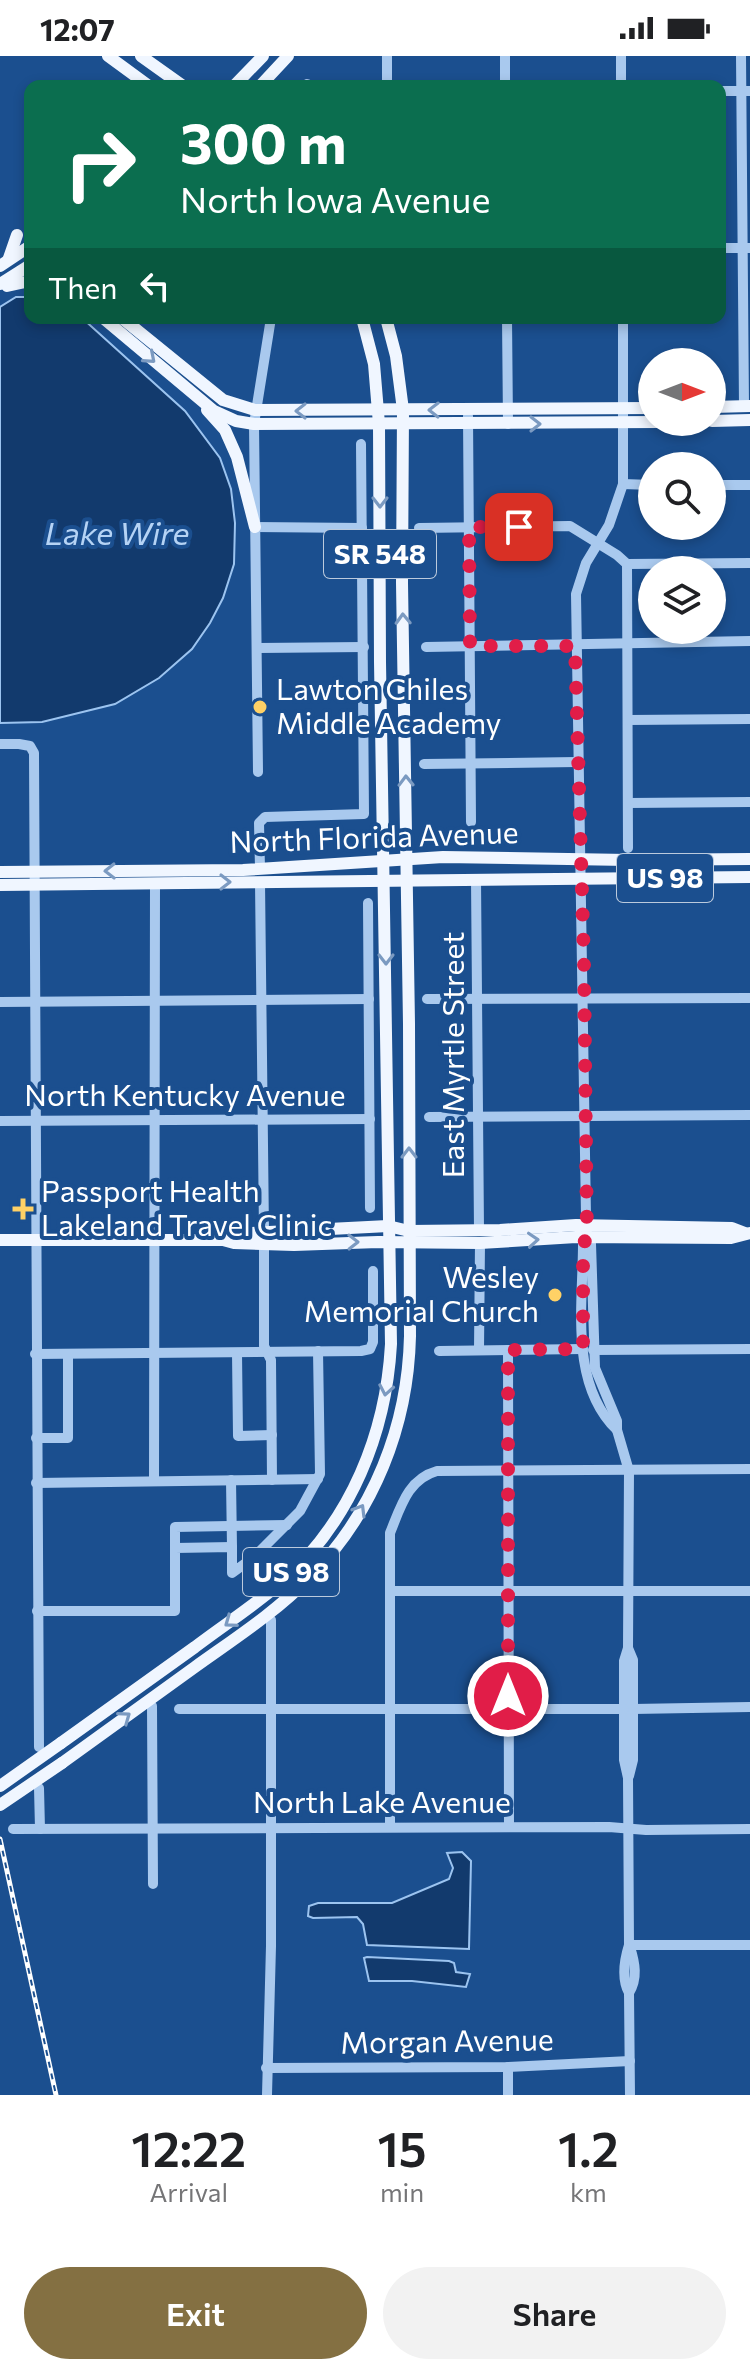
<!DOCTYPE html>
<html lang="en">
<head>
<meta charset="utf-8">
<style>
	body { margin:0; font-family:Commissioner,sans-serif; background:#f2f2f2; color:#202124; height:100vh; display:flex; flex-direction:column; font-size:30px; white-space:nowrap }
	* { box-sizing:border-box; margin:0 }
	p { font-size:26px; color:#757577 }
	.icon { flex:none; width:44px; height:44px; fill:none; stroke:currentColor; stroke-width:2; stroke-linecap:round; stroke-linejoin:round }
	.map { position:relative; height:2039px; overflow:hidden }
	.panel { display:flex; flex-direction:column; background:#fff; flex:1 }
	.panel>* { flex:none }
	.banner { position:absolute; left:24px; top:24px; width:702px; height:244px; border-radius:16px; box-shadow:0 4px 12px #0003; background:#0b6e4f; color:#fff; overflow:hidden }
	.needle { width:52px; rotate:90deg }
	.controls { position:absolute; left:638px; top:292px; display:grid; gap:16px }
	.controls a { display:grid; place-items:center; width:88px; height:88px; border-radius:50%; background:#fff; box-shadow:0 4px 12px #0003; font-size:40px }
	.pin { position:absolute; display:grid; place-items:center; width:68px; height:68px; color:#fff; margin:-34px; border-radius:16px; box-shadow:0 4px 12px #0006 }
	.me { position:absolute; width:88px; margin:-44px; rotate:0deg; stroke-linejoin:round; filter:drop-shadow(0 0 6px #0008) }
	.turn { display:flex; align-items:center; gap:28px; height:168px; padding:0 24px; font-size:36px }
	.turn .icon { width:104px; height:104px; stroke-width:2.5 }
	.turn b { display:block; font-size:56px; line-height:68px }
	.then { display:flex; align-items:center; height:76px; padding:0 24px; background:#0003; gap:16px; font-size:30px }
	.eta { display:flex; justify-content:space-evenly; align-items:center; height:136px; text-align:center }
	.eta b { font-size:48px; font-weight:600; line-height:56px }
	.button { display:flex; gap:16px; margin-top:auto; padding:16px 24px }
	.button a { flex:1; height:92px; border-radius:48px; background:#847042; color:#fff; font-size:32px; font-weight:600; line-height:92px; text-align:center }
	.button a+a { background:#f2f2f2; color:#202124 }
	.status { display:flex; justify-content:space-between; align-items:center; height:56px; padding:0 40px; background:#fff; direction:ltr }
	.status svg { height:22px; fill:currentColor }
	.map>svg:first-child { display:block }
	.water { fill:#123a6d; stroke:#9cc4f0; stroke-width:2 }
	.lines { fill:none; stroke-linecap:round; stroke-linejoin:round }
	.minor { stroke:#a9c9ee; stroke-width:10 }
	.major { stroke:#f0f6ff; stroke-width:12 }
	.rail-casing { stroke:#fff; stroke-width:5 }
	.rail { stroke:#1b4f8f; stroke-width:2; stroke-dasharray:6; stroke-linecap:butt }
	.major-bridge { stroke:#f0f6ff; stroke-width:12 }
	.oneway { stroke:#7b9ac1 }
	.route { stroke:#e11d48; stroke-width:14; stroke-dasharray:0 25.2 }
	.poi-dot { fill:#ffd166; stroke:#1b4f8f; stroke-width:3 }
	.labels { text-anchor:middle; stroke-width:8; stroke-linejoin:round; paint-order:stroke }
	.shield { fill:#1b4f8f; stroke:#bbcadd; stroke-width:2 }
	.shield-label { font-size:28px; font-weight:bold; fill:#fff }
	.poi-label { font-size:30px; fill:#fff; stroke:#1b4f8f; text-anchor:start }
	.street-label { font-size:30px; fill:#fff; stroke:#1b4f8f }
	.water-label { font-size:32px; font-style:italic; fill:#b5d3f5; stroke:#1b4f8f }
</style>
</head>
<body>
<div class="status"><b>12:07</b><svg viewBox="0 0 49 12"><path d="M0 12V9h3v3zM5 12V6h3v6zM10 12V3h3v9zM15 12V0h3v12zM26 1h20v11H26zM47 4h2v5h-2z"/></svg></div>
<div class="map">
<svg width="750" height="2039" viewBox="0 0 750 2039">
	<rect width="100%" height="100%" fill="#1b4f8f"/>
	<g class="water">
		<path d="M16,241H30V262H82L185,355L220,402L231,433L235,467L234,508L223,542L210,567L192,593L159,622L115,648L42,666L0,667V251Z"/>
		<path d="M462,1796L471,1805L469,1893L367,1889L363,1868L357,1861L313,1862L308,1860L309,1850L318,1847H392L449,1823L453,1812L447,1797Z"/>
		<path d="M367,1901L449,1905L454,1907L456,1916L470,1918L466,1931L412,1925H369L364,1902Z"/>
	</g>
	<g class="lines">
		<g class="minor">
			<path d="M387,0V30"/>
			<path d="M505,0V30"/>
			<path d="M621,0V30"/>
			<path d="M741,0L744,350"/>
			<path d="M307,28L311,30"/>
			<path d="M720,35H750"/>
			<path d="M720,192H750"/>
			<path d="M507,262L508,368"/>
			<path d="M623,262V428L609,469L586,507L576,538L586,1160L587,1182L591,1188L595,1312L617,1365V1374L629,1415L628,1592L624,1605V1704L628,1722L629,1889C624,1905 621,1922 629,1937L630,2039"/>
			<path d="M468,360L471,766"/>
			<path d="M623,428L652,429"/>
			<path d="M712,429H750"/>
			<path d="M255,471L362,472"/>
			<path d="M419,472L570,470L617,499L627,508"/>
			<path d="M627,508L628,792"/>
			<path d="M627,508L750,507"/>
			<path d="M426,591L750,585"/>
			<path d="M258,592L364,591"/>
			<path d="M628,664L750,663"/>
			<path d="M0,688H19L30,690L34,697L39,1691"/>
			<path d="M424,708L577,706"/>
			<path d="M258,716L254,368L271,262"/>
			<path d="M628,747L750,746"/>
			<path d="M260,813L259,767L265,761L364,758L361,388"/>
			<path d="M476,823L479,1174"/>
			<path d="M260,826L264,1176"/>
			<path d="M368,847L370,1152"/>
			<path d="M427,943L750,942"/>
			<path d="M0,946L369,943"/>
			<path d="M429,1061L750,1059"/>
			<path d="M0,1065L370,1063"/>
			<path d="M587,1182L583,1188C583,1248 569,1328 617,1374"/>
			<path d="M264,1188V1290L271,1304L272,1424"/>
			<path d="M479,1294L480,1187"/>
			<path d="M508,1294L509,1771"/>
			<path d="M593,1294L750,1293"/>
			<path d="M439,1295L583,1293"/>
			<path d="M237,1297L238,1380L272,1379"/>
			<path d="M35,1298L361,1295L370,1293L373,1286V1215"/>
			<path d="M36,1382H68V1298"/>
			<path d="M231,1424L232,1491"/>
			<path d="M154,1425L155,827"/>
			<path d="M36,1427L318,1423"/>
			<path d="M175,1492V1471L287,1469"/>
			<path d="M271,1524V1504"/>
			<path d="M391,1535H750"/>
			<path d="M37,1555H175V1492L232,1491V1517L254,1501L300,1455L320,1418L318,1295"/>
			<path d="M628,1592L633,1604V1704L629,1720"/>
			<path d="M152,1650L153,1828"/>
			<path d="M179,1653H624"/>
			<path d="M633,1653L750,1651"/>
			<path d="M39,1732L40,1773"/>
			<path d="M390,1771V1477C401,1450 408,1423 437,1415L750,1413"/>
			<path d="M13,1773L609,1771L646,1774L750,1773"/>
			<path d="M629,1889H750"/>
			<path d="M629,1937C638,1922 635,1907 630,1891"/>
			<path d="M508,2011V2039"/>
			<path d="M266,2012L508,2011L630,2005"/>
			<path d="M267,2039L271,1890V1564"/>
		</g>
		<g class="major">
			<path d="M108,0L149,30"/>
			<path d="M141,0L183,30"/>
			<path d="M234,30L263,0"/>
			<path d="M260,30L288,0"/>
			<path d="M9,202L17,179"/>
			<path d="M0,210L30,190"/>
			<path d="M0,228L30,209"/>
			<path d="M7,230L30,225"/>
			<path d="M103,262L214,355L236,365L254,368L659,366"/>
			<path d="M122,262L223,344L255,354L652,352"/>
			<path d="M712,351L750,350"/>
			<path d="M207,354L225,374L237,401L255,471"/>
			<path d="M712,365L750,364"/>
			<path d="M0,816L243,814L443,801L628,804L750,803"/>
			<path d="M0,829L750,821"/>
			<path d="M0,1184H223L234,1187L294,1189L378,1186L480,1187L576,1181L731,1182L750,1177"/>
			<path d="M223,1184L232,1178L388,1170L409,1175L500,1174L576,1169L732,1172L745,1177"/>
			<path d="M61,1687C106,1655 150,1623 195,1591C224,1569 255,1549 283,1525C351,1464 386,1378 391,1288L380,606L379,368L374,308L362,262"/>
			<path d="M62,1707C106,1675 151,1643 195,1611C234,1583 276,1556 310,1521C374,1456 408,1370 410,1280L409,968L402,527L403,354L396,300L386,262"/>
		</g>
		<g class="rail-casing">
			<path id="rail" d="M0,1783L56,2039"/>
		</g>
		<use href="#rail" class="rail"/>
		<g class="major-bridge">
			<path d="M0,1730L61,1687"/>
			<path d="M0,1749L62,1707"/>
		</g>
	</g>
	<defs><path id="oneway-chevron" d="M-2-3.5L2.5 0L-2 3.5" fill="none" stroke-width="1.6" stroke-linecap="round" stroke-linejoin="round" transform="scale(2)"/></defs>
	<g class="oneway">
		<use href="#oneway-chevron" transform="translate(150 302) rotate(41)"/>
		<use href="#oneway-chevron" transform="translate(434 354) rotate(-179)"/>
		<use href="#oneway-chevron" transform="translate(301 355) rotate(180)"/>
		<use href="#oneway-chevron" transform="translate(535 368)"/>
		<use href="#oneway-chevron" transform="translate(380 446) rotate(90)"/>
		<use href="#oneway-chevron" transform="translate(403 563) rotate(-92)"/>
		<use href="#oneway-chevron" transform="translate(406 725) rotate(-91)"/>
		<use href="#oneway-chevron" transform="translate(110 815) rotate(179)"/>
		<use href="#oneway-chevron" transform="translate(225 826)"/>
		<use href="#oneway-chevron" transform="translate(386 903) rotate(90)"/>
		<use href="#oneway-chevron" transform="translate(409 1097) rotate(-90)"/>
		<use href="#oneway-chevron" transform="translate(533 1184) rotate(-4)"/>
		<use href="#oneway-chevron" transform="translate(353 1186) rotate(-1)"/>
		<use href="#oneway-chevron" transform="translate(386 1334) rotate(100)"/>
		<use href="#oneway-chevron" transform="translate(360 1454) rotate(-59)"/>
		<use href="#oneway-chevron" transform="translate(230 1566) rotate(144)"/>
		<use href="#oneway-chevron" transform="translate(125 1661) rotate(-36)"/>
	</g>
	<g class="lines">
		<path class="route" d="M508,1640V1294L583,1293V1188L587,1182L584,906L575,590H470L469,471H519"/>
	</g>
	<g class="poi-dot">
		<circle cx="260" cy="651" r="8"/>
		<path d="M19 1141h8v8h8v8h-8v8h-8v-8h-8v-8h8z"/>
		<circle cx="555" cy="1239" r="8"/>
	</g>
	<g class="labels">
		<g class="shield">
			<rect x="324" y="474" width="112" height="48" rx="6"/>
			<rect x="617" y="798" width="96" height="48" rx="6"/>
			<rect x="243" y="1492" width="96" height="48" rx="6"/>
		</g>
		<g class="shield-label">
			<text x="380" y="508">SR 548</text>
			<text x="665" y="832">US 98</text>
			<text x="291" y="1526">US 98</text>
		</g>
		<g class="poi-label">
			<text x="276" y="644">Lawton Chiles<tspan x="276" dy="34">Middle Academy</tspan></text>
			<text x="41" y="1146">Passport Health<tspan x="41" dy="34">Lakeland Travel Clinic</tspan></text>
			<text x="539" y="1232" text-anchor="end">Wesley<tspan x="539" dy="34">Memorial Church</tspan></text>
		</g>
		<g class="street-label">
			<text transform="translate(374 782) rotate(-2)" y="10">North Florida Avenue</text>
			<text transform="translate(454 999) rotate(-90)" y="10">East Myrtle Street</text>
			<text x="185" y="1050">North Kentucky Avenue</text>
			<text x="382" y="1757">North Lake Avenue</text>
			<text transform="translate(447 1986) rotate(-1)" y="10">Morgan Avenue</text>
		</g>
		<g class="water-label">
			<text x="117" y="489">Lake Wire</text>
		</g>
	</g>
</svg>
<div class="controls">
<a><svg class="needle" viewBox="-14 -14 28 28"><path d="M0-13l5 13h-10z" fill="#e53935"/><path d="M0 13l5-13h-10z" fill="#757577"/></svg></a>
<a><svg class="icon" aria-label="search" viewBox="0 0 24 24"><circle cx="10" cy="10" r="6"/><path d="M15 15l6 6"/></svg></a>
<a><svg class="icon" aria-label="layers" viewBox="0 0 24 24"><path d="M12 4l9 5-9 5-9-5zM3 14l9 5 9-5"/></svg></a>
</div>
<div class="pin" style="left:519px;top:471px;background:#d93025"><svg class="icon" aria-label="arrive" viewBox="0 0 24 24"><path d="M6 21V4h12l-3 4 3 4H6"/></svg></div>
<svg class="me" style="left:508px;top:1640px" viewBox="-20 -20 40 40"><circle r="17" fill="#e11d48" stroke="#fff" stroke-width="3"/><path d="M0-11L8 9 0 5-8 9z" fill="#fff"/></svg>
<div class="banner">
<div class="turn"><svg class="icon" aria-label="right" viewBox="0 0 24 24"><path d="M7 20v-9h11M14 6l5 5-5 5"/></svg><div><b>300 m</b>North Iowa Avenue</div></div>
<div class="then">Then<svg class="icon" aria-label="left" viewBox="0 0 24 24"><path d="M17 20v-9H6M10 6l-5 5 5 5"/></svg></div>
</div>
</div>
<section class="panel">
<div class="eta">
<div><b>12:22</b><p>Arrival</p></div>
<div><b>15</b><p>min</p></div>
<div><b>1.2</b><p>km</p></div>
</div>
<div class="button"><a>Exit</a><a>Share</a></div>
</section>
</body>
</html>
